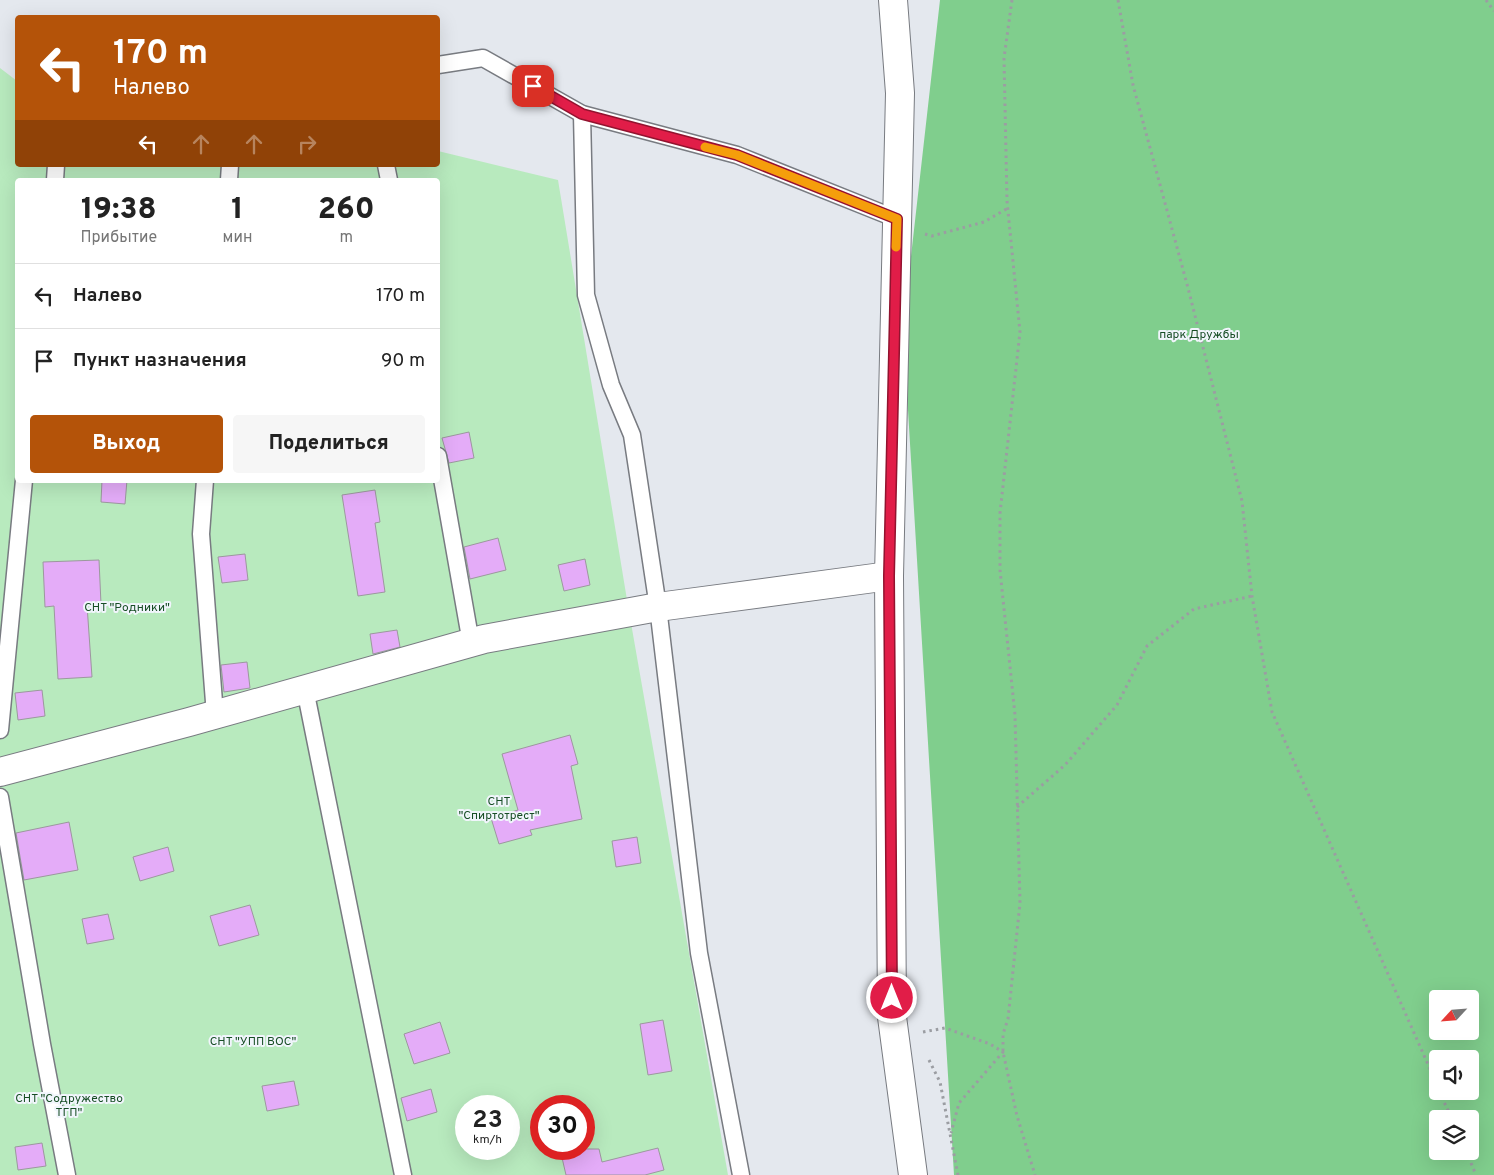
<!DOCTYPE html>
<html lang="ru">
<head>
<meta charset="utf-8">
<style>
	body { margin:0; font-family:Overpass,sans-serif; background:#f6f6f6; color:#222; height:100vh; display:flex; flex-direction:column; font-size:19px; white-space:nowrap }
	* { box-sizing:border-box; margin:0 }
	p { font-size:16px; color:#767676 }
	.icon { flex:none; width:28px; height:28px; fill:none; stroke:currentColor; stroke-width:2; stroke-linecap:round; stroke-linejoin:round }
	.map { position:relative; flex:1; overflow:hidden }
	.drawer { position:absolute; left:15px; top:178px; width:425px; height:305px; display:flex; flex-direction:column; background:#fff; border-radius:5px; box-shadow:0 5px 20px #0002 }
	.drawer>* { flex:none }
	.banner { position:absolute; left:15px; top:15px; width:425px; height:152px; border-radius:5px; box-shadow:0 5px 20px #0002; background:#b45309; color:#fff; overflow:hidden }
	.needle { width:32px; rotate:244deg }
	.controls { position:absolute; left:1429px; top:990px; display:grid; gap:10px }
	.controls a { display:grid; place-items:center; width:50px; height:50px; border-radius:5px; background:#fff; box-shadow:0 5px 20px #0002; font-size:25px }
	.speed { position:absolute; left:455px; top:1095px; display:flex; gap:10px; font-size:25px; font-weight:700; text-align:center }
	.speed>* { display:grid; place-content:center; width:65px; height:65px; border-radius:50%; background:#fff; box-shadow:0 5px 20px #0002; line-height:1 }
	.speed small { font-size:12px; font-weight:400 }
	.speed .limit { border:8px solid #d22; background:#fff; color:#111 }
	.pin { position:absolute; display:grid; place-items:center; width:42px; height:42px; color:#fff; margin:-21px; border-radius:10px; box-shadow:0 2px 8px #0006 }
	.me { position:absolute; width:55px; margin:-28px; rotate:0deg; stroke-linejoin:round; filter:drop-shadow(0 0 4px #0008) }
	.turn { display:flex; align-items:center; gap:18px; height:105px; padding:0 15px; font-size:22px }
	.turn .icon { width:65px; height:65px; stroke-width:2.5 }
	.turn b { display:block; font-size:35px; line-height:42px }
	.lanes { display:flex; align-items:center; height:48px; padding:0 15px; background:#0003; justify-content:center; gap:25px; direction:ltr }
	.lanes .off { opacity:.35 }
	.eta { display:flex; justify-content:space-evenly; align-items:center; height:85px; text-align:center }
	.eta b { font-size:30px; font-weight:800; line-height:35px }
	.action { display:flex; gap:10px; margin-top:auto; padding:10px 15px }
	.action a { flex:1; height:58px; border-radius:5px; background:#b45309; color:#fff; font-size:20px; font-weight:800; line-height:58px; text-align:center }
	.action a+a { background:#f6f6f6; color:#222 }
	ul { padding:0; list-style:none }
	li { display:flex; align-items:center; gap:15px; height:65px; padding:0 15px; border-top:1px solid #e0e0e0 }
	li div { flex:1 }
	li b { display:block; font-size:19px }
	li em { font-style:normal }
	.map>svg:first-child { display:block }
	.green { fill:#b8eabe; fill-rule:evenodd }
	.forest { fill:#80ce8d; fill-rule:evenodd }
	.building { fill:#e4acf8; stroke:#9c989e }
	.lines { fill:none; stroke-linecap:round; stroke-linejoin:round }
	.lane-casing { stroke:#787b81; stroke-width:19 }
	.street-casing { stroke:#787b81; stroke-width:30 }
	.path { stroke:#9b9da2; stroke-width:3; stroke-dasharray:2.5 4; stroke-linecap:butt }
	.lane { stroke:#fff; stroke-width:16 }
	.street { stroke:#fff; stroke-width:28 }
	.route-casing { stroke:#92132f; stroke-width:12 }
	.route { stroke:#e11d48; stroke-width:9 }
	.slow { stroke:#f59e0b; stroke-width:9 }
	.labels { text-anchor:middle; stroke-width:4; stroke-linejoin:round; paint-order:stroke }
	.park-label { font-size:12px; fill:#174e25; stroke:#f1f5fc }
</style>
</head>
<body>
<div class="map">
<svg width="1494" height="1175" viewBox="0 0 1494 1175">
	<rect width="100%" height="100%" fill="#e4e8ee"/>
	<path class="green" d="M0,68L17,81L18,165H438V151L558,180L628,606L728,1175H0ZM18,180H438V480H18ZM466,1106H509V1149H466ZM541,1106H584V1149H541Z"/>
	<path class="forest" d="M940,0H1494V1175H954L903,327ZM1438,999H1470V1031H1438ZM1438,1059H1470V1091H1438ZM1438,1119H1470V1151H1438Z"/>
	<g class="building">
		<path d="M469,432L474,458L449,463L442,438Z"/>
		<path d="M102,480H127L125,504L101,502Z"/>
		<path d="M375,490L380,522L375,523L385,592L358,596L342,495Z"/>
		<path d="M498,538L506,570L470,579L464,547Z"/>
		<path d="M245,554L248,580L222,583L218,557Z"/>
		<path d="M585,559L590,585L564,591L558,565Z"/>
		<path d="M99,560L101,604L87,605L92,677L58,679L54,606L45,607L43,562Z"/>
		<path d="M397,630L400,647L373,654L370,634Z"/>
		<path d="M247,662L250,688L224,692L221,665Z"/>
		<path d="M42,690L45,716L18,720L15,693Z"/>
		<path d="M570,735L578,764L571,766L582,819L530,830L532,835L499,844L491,818L518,810L502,754Z"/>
		<path d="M69,822L78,870L24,880L16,833Z"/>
		<path d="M637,837L641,863L616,867L612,841Z"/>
		<path d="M168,847L174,871L140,881L133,857Z"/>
		<path d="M250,905L259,935L219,946L210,916Z"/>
		<path d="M108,914L114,939L87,944L82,919Z"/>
		<path d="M663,1020L672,1071L648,1075L640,1024Z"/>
		<path d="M440,1022L450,1053L414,1064L404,1034Z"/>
		<path d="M294,1081L299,1105L267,1111L262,1086Z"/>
		<path d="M431,1089L437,1112L407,1121L401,1098Z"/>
		<path d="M42,1143L46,1166L18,1170L15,1147Z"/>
		<path d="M658,1148L664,1170L645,1175H566L560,1149H599L602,1162Z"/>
	</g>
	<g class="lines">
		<g class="lane-casing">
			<g id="lane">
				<path d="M438,65L483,58L582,114L737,155L897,219"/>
				<path d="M582,114L586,295L611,385L632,435L658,607L699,953L741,1175"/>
				<path d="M386,165L389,180"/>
				<path d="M55,180L56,165"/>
				<path d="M229,180L230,165"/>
				<path d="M438,456L471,643"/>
				<path d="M205,480L201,534L215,715"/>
				<path d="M305,689L403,1175"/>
				<path d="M0,730L24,480"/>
				<path d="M0,797L42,1044L67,1175"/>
			</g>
		</g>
		<g class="street-casing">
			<g id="street">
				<path d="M893,0L900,93L889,576L892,1017L913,1175"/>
				<path d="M0,772L189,722L484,639L658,607L889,576"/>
			</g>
		</g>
		<g class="path">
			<path d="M1012,0L1004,58L1007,201L1020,332L1000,513V570L1015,715L1020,903L1008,1019L1003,1034V1052L1017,1116L1035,1175"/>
			<path d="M1118,0L1133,85L1188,288L1242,501L1252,596L1272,712L1438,1087"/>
			<path d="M1486,0L1494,11"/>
			<path d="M925,234L932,236L984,222L1008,208"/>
			<path d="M1017,807L1065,765L1117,705L1147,646L1194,609L1252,596"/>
			<path d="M923,1032L945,1028L990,1044L1003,1052L959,1103L951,1133"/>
			<path d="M929,1060L940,1082L958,1175"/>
			<path d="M1439,1091L1452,1119"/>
			<path d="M1466,1151L1476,1175"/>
		</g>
		<use href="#lane" class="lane"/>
		<use href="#street" class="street"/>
	</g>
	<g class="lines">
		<g class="route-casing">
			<path id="route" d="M533,86L582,114L737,155L897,219L889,576L892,998"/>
		</g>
		<use href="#route" class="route"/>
		<path class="slow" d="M705,147L737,155L897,219L896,247"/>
	</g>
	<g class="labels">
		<g class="park-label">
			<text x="1199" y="338">парк Дружбы</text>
			<text x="127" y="611">СНТ "Родники"</text>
			<text x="499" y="805">СНТ<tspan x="499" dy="14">"Спиртотрест"</tspan></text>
			<text x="253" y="1045">СНТ "УПП ВОС"</text>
			<text x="69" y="1102">СНТ "Содружество<tspan x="69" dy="14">ТГП"</tspan></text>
		</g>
	</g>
</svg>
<div class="controls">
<a><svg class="needle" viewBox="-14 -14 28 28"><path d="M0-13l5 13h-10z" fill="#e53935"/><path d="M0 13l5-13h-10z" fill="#767676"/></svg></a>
<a><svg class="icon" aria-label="sound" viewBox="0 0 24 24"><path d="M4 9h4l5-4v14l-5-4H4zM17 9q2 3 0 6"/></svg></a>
<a><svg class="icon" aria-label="layers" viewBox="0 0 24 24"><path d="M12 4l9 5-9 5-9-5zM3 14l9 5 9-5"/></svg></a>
</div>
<div class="speed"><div>23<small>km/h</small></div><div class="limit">30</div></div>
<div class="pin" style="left:533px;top:86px;background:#d93025"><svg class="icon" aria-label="arrive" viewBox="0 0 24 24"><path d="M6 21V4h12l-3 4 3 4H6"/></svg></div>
<svg class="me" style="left:892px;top:998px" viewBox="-20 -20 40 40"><circle r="17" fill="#e11d48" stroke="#fff" stroke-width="3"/><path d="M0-11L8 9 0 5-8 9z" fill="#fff"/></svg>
<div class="banner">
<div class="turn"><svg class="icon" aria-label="left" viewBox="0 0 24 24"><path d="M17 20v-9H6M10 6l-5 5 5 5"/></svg><div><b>170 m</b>Налево</div></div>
<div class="lanes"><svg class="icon" aria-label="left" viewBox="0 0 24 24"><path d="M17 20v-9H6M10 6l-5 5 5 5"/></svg><svg class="icon off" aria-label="ahead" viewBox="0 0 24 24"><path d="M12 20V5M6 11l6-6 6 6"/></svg><svg class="icon off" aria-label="ahead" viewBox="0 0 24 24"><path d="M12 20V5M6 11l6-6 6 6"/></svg><svg class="icon off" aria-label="right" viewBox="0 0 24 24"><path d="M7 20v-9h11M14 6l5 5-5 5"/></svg></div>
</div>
<section class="drawer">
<div class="eta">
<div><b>19:38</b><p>Прибытие</p></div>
<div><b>1</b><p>мин</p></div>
<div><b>260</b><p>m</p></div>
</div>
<ul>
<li><svg class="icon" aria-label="left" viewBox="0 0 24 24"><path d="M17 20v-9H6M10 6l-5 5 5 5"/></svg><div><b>Налево</b></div><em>170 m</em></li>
<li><svg class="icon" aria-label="arrive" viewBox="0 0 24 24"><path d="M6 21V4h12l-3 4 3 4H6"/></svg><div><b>Пункт назначения</b></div><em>90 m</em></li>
</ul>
<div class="action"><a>Выход</a><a>Поделиться</a></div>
</section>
</div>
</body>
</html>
